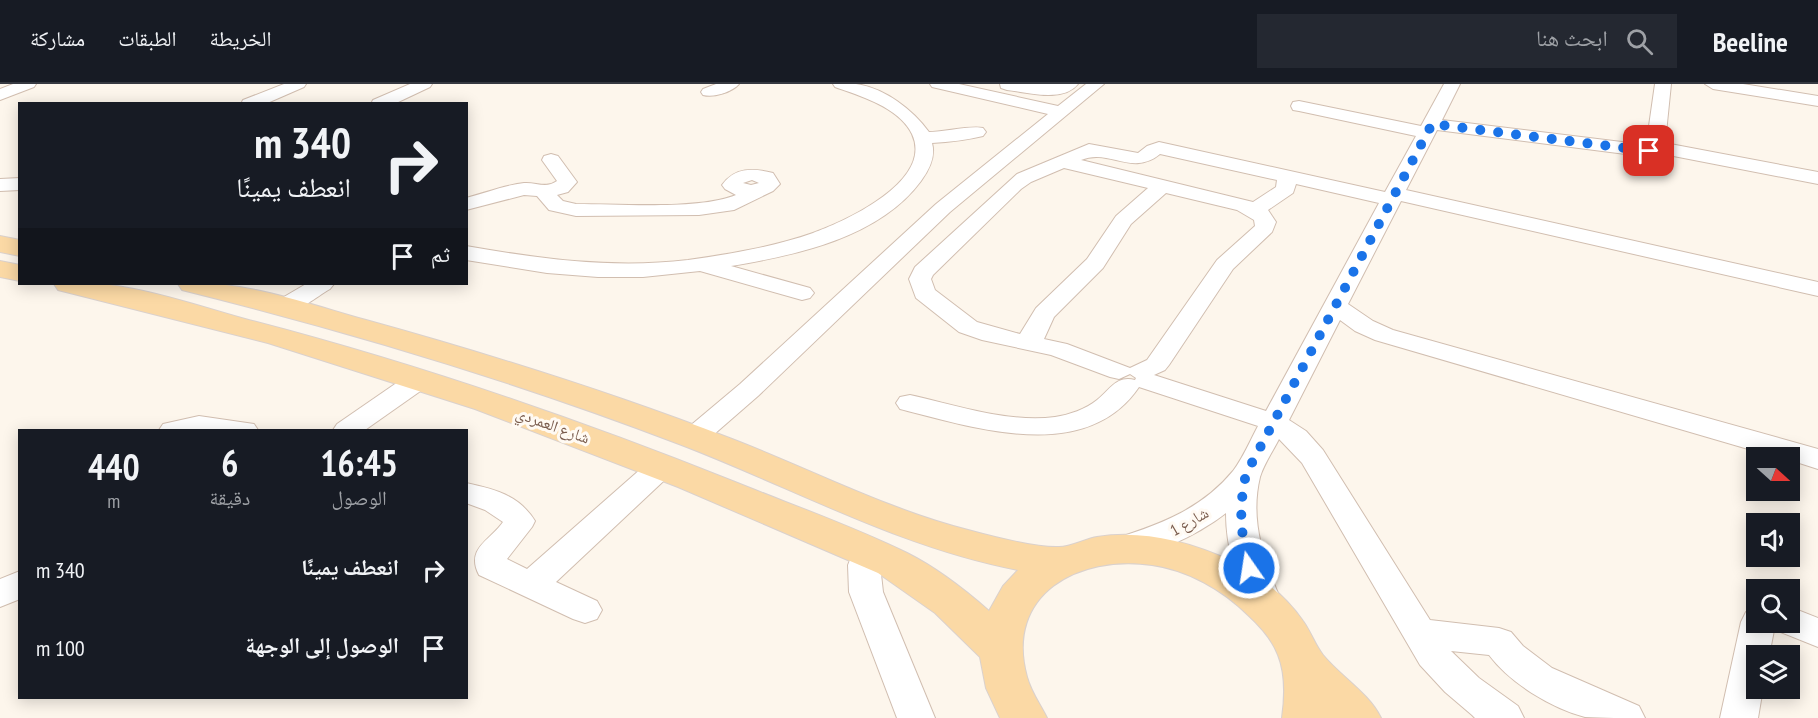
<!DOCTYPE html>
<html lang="ar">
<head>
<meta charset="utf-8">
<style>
	body { margin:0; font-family:"PT Sans Narrow","Noto Naskh Arabic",sans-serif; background:#242831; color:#f1f3f6; direction:rtl; height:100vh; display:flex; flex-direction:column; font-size:22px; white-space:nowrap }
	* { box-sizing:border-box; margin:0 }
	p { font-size:20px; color:#9ea1a6 }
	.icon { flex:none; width:33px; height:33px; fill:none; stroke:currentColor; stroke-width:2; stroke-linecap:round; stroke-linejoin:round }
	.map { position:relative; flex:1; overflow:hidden; direction:ltr }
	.side { position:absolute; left:18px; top:345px; width:450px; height:270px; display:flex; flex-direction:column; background:#171b24; border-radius:0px; box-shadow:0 3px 15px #0003; direction:rtl }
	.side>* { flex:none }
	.banner { position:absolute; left:18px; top:18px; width:450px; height:183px; border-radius:0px; box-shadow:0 3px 15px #0003; direction:rtl; background:#171b24; color:#f1f3f6; overflow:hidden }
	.needle { width:39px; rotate:111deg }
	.controls { position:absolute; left:1746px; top:363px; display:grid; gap:12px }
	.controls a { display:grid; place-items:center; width:54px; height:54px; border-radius:0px; background:#171b24; box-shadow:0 3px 15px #0003; font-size:30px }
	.pin { position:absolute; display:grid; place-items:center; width:51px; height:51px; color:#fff; margin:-26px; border-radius:12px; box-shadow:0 3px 9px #0006 }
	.me { position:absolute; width:66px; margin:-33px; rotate:347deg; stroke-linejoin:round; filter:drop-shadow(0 0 4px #0008) }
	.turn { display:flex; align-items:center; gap:21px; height:126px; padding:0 18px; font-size:27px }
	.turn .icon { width:78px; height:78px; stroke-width:2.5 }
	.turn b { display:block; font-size:42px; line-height:51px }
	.then { display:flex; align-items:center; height:57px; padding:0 18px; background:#0003; gap:12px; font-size:22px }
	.eta { display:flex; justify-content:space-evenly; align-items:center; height:102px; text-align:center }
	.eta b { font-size:36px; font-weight:600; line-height:42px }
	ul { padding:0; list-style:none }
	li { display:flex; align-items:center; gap:18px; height:78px; padding:0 18px }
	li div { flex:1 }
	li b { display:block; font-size:22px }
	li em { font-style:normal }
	header { display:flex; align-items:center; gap:36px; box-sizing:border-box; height:84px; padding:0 30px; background:#171b24; border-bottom:2px solid #363941 }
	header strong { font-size:28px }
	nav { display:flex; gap:33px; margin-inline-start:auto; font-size:21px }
	.search { width:420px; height:54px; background:#242831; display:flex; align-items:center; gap:15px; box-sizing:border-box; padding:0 21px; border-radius:0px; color:#9ea1a6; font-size:22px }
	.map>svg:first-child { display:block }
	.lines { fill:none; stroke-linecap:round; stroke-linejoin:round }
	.minor-casing { stroke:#d1beb0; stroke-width:2 }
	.major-casing { stroke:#dad1cd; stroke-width:2 }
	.minor { fill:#fff; fill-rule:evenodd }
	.major { fill:#fbd9a5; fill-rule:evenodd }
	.route { stroke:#1a73e8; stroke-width:10; stroke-dasharray:0 18 }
	.labels { text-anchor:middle; stroke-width:6; stroke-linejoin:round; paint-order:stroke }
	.street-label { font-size:16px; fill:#7a5c4d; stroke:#fffaf3 }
</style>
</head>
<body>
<header>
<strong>Beeline</strong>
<div class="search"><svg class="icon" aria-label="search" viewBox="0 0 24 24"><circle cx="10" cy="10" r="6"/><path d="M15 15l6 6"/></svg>ابحث هنا</div>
<nav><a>الخريطة</a><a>الطبقات</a><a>مشاركة</a></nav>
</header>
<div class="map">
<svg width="1818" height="634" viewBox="0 0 1818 634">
	<rect width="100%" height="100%" fill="#fdf6ec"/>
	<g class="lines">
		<g class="minor-casing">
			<g id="minor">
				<path d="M13,0H36L34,3L0,16V5Z"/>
				<path d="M284,0H306L304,3L265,20H241L243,16Z"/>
				<path d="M410,0H432L430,3L394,20H371L373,16Z"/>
				<path d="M716,0H739C732,8 714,14 703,11L701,8L703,5Z"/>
				<path d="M833,0C840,0 849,0 856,0C885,4 913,26 929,48C944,48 971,41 983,44L986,48L983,52C966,56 950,58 932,59C936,73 929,86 921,97C879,154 796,171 731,182L810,204L814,209L810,214L802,216L700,187L643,193H598L547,189L466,176V162C541,175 613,185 688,176C730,170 773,163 813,149C846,137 934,97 912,50C899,23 860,12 835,3Z"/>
				<path d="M930,0H959L1058,22L1086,0H1104L950,128L758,312L704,359L694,362L684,359L680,353L684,347L740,300L936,120L1048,30L932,3Z"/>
				<path d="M1000,0H1078C1063,19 1027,8 1007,6L1001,4Z"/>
				<path d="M1444,0H1460L1442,36L1630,59L1639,55L1647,56L1655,0H1671L1665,59L1818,88V100L1658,69L1649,73L1437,46L1406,106L1818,198V212L1401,117L1348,220L1373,237L1393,246L1818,365V385L1790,376V374H1779L1375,256L1355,247L1340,236L1289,336L1306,347L1323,366L1430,536L1499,544L1511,548L1523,562L1552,584L1639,622L1645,634C1627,634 1602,634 1585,633C1551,624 1510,599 1489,571L1451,567L1479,594L1518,622L1524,634H1475L1472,631L1445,608L1420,581L1302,379L1279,355C1273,367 1264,380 1260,393C1249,438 1265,480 1283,521L1278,530L1266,534L1254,530C1237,499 1226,465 1226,429C1202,448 1143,480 1114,471L1109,463L1114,455C1159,441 1202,425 1233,387C1243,374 1250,357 1258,342L1139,303C1086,381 975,344 900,325L896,319L900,313L910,311C956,321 1007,339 1055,333C1069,331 1086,325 1097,316C1110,306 1116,291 1135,296L1136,294L1130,290L1119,295L1110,293L1051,271L982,256L959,248L916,214L909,195L915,183L1017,90L1089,60L1138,69L1147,62L1159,58L1385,108L1416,52L1299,27L1293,26L1291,22L1293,18L1299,17L1421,42ZM1160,70L1277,96L1276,103L1253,118L1081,76C1109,64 1132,93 1160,70ZM1064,84L1148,104L1116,132L1087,175L1036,224L1020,250L977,238L935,206L931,195L933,191L1021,105L1031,98ZM1296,100L1379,119L1266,327L1154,291L1165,286L1169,281L1233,185L1272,148L1276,138L1268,126L1293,109ZM1166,109L1237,126L1254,136L1255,142L1217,176L1147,276L1130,284L1067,260L1044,255L1054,233L1103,184L1131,140Z"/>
				<path d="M1705,0H1743L1818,12V22L1713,5Z"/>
				<path d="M551,70L558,72L577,98L568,108L557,111L563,117L576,120C619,120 700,126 736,111L725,105L722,101C735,83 753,84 773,89L780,100L773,107L734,126L699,131L576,132L549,126L537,112L524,111L466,126V114C485,109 505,101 524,99C536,98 546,105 557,97L542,76L544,72ZM752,96L759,99L751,101L743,99Z"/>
				<path d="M20,94V106L0,107V95Z"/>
				<path d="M306,200H334L330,205C314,214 296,232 277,227L273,222L277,217Z"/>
				<path d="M420,287L429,289L433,295L429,301L365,346H333L337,340L411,289Z"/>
				<path d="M199,332L254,340L258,346H159L163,340Z"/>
				<path d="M661,373L671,376L676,383L671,390L556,498L597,517L602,526L597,535L585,539L573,535L479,491C465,464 491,456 503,438L485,426L466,419V399C494,405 519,411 535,437L532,443L507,475L527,485L651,376Z"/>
				<path d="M867,457L878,461L883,469L880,481L883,508L935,634H897L849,508L848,481L856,461Z"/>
				<path d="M20,487V515L0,523V495Z"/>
				<path d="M1790,523L1818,534V563L1778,547L1775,541L1769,572H1756V604H1763L1758,634H1720L1741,538L1746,528L1756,525V538H1790Z"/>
			</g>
		</g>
		<g class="major-casing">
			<g id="major">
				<path d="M0,152L20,156V172L0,168Z"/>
				<path d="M0,177L20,181V197L0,193Z"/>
				<path d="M54,200C117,193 184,218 245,235C412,278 575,334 735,398C792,421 852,442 907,469C937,484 964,505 989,527L1003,502L1018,486C898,463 792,403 679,360C517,298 351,248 182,206L178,200C241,195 305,219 366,236C489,270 613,309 732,355C810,385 886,425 968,446C990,452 1037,464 1059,463C1071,463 1085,455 1097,453C1138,446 1183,456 1220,472C1252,486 1283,508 1303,537C1311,548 1315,561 1323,571C1341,593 1369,609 1381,634H1282C1285,613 1286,591 1278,571C1272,555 1260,542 1248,531C1223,506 1188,486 1152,481C1079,470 1004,510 1027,593C1031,608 1040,620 1047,634H1000L986,604L980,573L935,529L878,489L678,403L475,325L268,259L58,206Z"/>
			</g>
		</g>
		<use href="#minor" class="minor"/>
		<use href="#major" class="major"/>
	</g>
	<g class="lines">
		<path class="route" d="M1249,484C1241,448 1238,428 1246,390L1432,40L1649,67"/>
	</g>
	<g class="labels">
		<g class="street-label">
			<text transform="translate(553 341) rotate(20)" y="6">شارع العمردي</text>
			<text transform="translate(1189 437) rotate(-30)" y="6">شارع 1</text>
		</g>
	</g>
</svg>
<div class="controls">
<a><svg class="needle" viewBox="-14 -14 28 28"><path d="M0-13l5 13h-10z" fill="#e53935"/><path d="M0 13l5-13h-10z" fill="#9ea1a6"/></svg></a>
<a><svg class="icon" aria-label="sound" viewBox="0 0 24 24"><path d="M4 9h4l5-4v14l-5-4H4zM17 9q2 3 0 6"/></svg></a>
<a><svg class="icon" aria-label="search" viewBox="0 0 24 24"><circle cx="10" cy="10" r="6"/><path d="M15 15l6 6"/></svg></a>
<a><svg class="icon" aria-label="layers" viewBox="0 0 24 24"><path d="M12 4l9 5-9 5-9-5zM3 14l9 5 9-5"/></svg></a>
</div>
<div class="pin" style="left:1649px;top:67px;background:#d93025"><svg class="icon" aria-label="arrive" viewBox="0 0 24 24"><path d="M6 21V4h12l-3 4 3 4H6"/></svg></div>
<svg class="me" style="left:1249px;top:484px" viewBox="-20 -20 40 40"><circle r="17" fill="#1a73e8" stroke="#fff" stroke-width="3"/><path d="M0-11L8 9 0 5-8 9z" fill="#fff"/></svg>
<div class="banner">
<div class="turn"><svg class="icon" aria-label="right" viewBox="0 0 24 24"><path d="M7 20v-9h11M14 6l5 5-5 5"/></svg><div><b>340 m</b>انعطف يمينًا</div></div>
<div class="then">ثم<svg class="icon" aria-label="arrive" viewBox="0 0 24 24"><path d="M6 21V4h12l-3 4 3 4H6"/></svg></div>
</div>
<section class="side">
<div class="eta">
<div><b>16:45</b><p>الوصول</p></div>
<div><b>6</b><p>دقيقة</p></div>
<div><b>440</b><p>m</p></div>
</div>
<ul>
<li><svg class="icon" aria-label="right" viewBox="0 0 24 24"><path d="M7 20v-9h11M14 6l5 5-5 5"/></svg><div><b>انعطف يمينًا</b></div><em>340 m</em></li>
<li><svg class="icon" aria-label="arrive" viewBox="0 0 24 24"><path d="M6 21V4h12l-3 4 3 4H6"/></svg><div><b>الوصول إلى الوجهة</b></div><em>100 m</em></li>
</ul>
</section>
</div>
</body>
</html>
